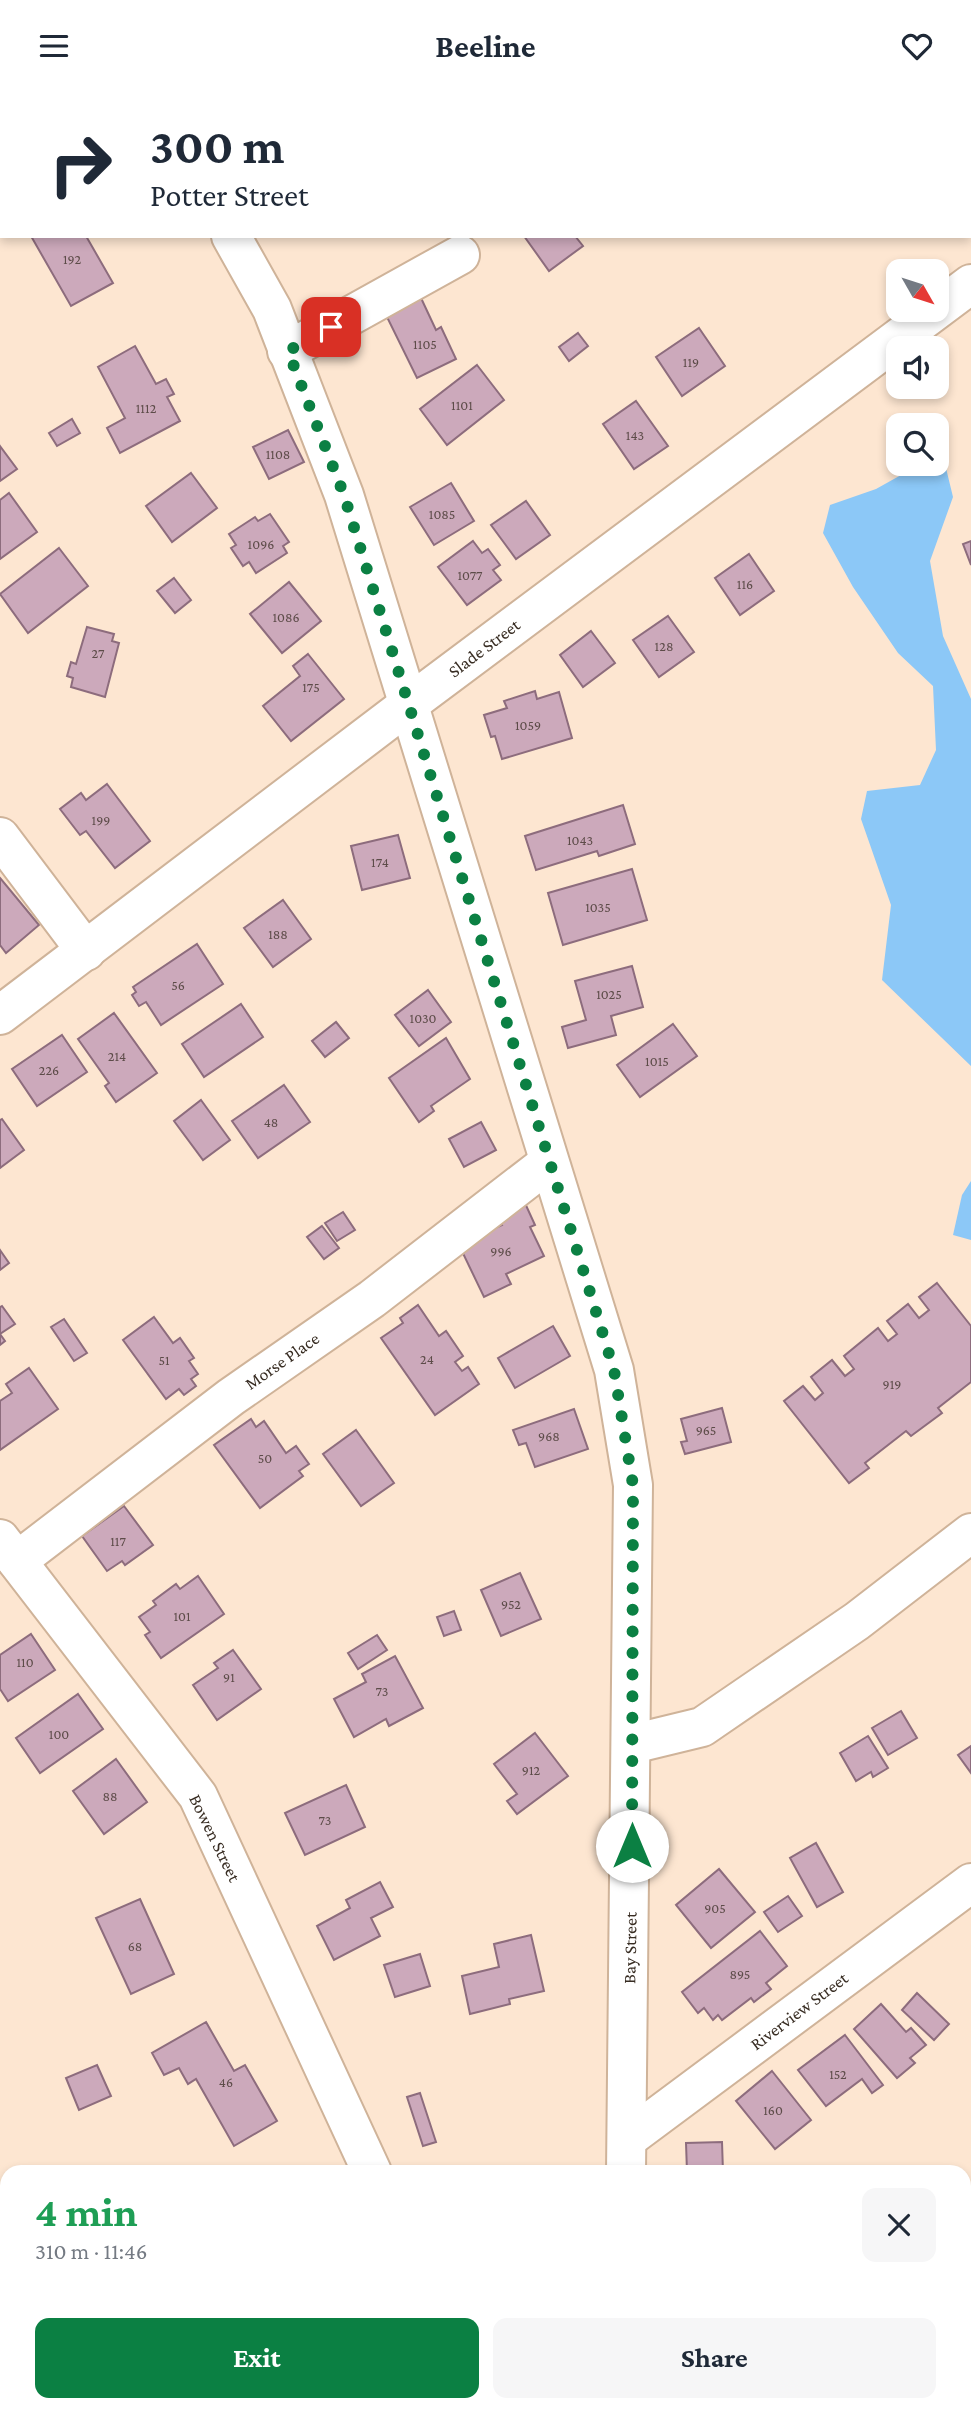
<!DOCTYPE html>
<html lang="en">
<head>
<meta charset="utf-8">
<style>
	body { margin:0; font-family:"Crimson Pro",serif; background:#f6f6f7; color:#1f2937; height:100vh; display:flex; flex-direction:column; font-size:26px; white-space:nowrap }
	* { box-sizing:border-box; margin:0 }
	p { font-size:23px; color:#747a83 }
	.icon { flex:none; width:38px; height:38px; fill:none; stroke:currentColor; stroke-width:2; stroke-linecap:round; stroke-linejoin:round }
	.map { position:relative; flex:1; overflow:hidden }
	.side { position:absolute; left:0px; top:2074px; width:971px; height:247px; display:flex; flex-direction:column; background:#fff; border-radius:21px 21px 0 0; box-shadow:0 4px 10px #0003 }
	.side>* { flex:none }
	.guide { position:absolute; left:0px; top:0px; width:971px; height:147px; box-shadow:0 4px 10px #0003; background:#fff; color:#1f2937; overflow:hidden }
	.needle { width:46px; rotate:129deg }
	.fabs { position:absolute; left:886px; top:168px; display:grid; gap:14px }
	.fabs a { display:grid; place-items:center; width:63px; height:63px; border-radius:14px; background:#fff; box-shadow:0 4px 10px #0003; font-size:35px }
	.pin { position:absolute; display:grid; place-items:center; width:60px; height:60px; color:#fff; margin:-30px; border-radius:14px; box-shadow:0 4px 10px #0006 }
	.me { position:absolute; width:77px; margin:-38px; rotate:0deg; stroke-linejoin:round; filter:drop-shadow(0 0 5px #0008) }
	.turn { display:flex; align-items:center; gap:24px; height:147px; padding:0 35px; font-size:32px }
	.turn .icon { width:91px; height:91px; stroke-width:2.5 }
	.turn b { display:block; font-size:49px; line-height:60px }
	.round { display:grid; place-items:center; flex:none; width:74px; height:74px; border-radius:14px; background:#f6f6f7 }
	.headline { display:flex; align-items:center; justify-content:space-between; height:119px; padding:0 35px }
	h1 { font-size:42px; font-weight:700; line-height:52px; color:#1e9e55 }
	.button { display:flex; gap:14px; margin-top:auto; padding:14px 35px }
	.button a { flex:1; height:80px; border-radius:14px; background:#0b8043; color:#fff; font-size:28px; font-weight:700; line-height:80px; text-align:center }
	.button a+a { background:#f6f6f7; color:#1f2937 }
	header { display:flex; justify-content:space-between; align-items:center; height:91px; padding:0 35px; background:#fff; font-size:32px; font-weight:700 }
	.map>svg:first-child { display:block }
	.water { fill:#8cc8f7 }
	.building { fill:#cca9bb; stroke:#8d6c7d; stroke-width:2 }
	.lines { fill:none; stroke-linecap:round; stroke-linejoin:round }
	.street-casing { stroke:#cfb399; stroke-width:42 }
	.secondary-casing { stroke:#cfb399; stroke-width:42 }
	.street { stroke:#fff; stroke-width:38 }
	.secondary { stroke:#fff; stroke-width:38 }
	.route { stroke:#0b8043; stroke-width:12; stroke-dasharray:0 21.6 }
	.labels { text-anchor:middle; stroke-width:7; stroke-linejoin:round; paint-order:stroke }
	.number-label { font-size:14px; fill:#5d4c49 }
	.street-label { font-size:18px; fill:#382d23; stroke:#fff }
</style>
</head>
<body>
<header><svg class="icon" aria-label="menu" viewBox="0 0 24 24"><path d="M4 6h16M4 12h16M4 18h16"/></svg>Beeline<svg class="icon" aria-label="heart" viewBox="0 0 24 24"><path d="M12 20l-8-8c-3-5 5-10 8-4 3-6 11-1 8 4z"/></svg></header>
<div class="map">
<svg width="971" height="2320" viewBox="0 0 971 2320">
	<rect width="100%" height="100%" fill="#fde6d1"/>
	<g class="water">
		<path d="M945,373L953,406L930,470L943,545L971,608V975L882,889L891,814L861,728L867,700L920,694L936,659L933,595L898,562L853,496L823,442L830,414L876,398L919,374Z"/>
		<path d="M971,1090V1149L953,1144L962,1104Z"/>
	</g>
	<g class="building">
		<path d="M918,0H971V70L970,2Z"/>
		<path d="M31,145H86L113,192L71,215Z"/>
		<path d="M524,145H575L583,155L549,180Z"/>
		<path d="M421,207L436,239L441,236L456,268L417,287L386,224Z"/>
		<path d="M699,237L725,275L682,305L656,266Z"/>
		<path d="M578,242L588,255L569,270L559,256Z"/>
		<path d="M135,255L156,293L166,288L174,303L167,306L180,330L120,362L107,337L125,327L98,276Z"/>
		<path d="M477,274L504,309L447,354L420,318Z"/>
		<path d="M636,310L668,355L634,378L603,333Z"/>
		<path d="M72,328L80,342L57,355L49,342Z"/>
		<path d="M288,339L304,371L269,388L253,356Z"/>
		<path d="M0,355L17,378L0,390Z"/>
		<path d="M191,382L217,417L172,451L146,415Z"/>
		<path d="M451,392L474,430L434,454L410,416Z"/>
		<path d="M9,402L37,441L0,468V409Z"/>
		<path d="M526,410L550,444L516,468L491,434Z"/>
		<path d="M270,423L289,451L283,455L287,462L256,482L249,471L243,475L231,457L236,454L229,443L255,426L258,430Z"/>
		<path d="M473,450L482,462L488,458L500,474L493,479L501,489L467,514L438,476Z"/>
		<path d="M971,450V474L963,453Z"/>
		<path d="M59,457L88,495L28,542L0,503Z"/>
		<path d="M749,463L774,500L740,524L715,487Z"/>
		<path d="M174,487L191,509L175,522L157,500Z"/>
		<path d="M289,491L321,530L282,562L250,523Z"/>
		<path d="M668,525L694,561L659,586L633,549Z"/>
		<path d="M87,536L114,543L112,550L119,552L105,606L71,596L73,587L67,585L71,571L76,573Z"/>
		<path d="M591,540L615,572L583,596L560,564Z"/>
		<path d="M308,563L344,608L291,650L263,615L300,585L293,575Z"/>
		<path d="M535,600L537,608L559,601L572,647L502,668L495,645L491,646L484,624L507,617L504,610Z"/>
		<path d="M107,693L150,750L115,777L86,740L80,744L60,718L81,702L86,709Z"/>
		<path d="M623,714L635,753L599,765L597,760L536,779L525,745Z"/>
		<path d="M398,744L410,787L362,799L351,755Z"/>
		<path d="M632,778L647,829L563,854L548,802Z"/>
		<path d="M0,787L39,834L6,862L0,854Z"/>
		<path d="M283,809L311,848L273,876L244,837Z"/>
		<path d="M197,853L223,893L161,934L146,911L139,915L132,904L136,901L133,896Z"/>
		<path d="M632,875L643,916L611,925L616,944L568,957L562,936L586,929L575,890Z"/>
		<path d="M428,899L451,931L419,955L395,924Z"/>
		<path d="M241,913L263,946L204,986L182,953Z"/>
		<path d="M114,922L157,982L116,1011L105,995L109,992L78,948Z"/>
		<path d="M336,931L349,947L325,966L312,950Z"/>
		<path d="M673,933L697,965L640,1006L617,974Z"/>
		<path d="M62,944L87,981L37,1015L12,978Z"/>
		<path d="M446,947L470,988L431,1015L434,1020L419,1031L389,987Z"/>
		<path d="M284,994L310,1031L258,1067L232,1030Z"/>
		<path d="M201,1009L230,1049L203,1069L174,1030Z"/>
		<path d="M2,1028L24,1059L0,1077V1029Z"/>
		<path d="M481,1031L496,1059L464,1076L449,1048Z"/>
		<path d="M524,1110L535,1134L530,1136L544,1165L506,1183L511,1193L484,1206L459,1154L502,1134L497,1122Z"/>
		<path d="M343,1121L355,1139L337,1150L325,1132Z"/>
		<path d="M322,1135L339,1157L324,1168L307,1146Z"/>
		<path d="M0,1159L9,1172L0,1179Z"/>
		<path d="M937,1192L971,1235V1291L938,1317L942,1322L911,1345L906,1340L865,1372L869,1377L849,1392L784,1310L803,1295L815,1309L823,1302L811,1286L832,1269L845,1285L854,1278L844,1265L878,1237L888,1250L897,1243L887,1230L908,1213L919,1227L929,1219L919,1206Z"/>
		<path d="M418,1214L439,1245L446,1240L463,1265L455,1271L462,1280L468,1276L479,1293L435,1324L381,1247L403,1232L400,1227Z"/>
		<path d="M2,1215L15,1233L0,1243L5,1250L0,1254V1216Z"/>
		<path d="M154,1226L173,1252L180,1247L194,1267L189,1270L198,1283L191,1288L196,1295L184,1304L179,1298L166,1308L123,1249Z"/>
		<path d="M64,1228L87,1262L74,1270L51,1236Z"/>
		<path d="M553,1235L570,1265L515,1297L498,1267Z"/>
		<path d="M29,1277L58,1318L0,1359V1310L12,1302L6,1293Z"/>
		<path d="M722,1317L731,1351L685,1363L681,1351L687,1350L681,1328Z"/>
		<path d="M574,1318L588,1358L535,1376L526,1352L519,1354L513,1339Z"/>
		<path d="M251,1328L256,1336L264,1330L286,1362L296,1355L309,1373L299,1380L303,1385L260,1417L214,1354Z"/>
		<path d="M356,1339L394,1392L361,1415L323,1363Z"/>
		<path d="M124,1415L153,1454L125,1474L122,1470L107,1480L82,1445Z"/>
		<path d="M520,1482L541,1528L501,1545L481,1499Z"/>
		<path d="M198,1485L224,1523L161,1567L145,1544L150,1541L139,1526L156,1514L153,1510L176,1493L180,1498Z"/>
		<path d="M454,1520L461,1539L444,1545L437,1526Z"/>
		<path d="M31,1543L55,1579L8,1610L0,1598V1564Z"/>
		<path d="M377,1544L387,1559L358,1578L348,1562Z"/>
		<path d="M233,1559L261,1598L217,1629L193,1594L218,1577L214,1572Z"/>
		<path d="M395,1565L423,1617L389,1635L386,1628L354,1646L334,1608L366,1591L362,1583Z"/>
		<path d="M78,1603L103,1638L40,1682L16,1647Z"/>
		<path d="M901,1620L917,1647L888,1664L872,1637Z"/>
		<path d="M535,1642L568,1685L517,1723L507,1710L517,1703L494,1673Z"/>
		<path d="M868,1645L888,1677L873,1686L871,1681L856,1690L840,1662Z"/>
		<path d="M971,1655V1682L958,1664Z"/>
		<path d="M116,1668L147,1711L104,1743L73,1700Z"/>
		<path d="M346,1694L365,1736L305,1764L285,1722Z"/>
		<path d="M816,1752L843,1801L817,1816L790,1767Z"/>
		<path d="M719,1778L755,1821L711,1857L676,1814Z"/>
		<path d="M380,1791L393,1816L371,1827L380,1845L334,1869L317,1835L350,1817L346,1809Z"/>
		<path d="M788,1805L802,1825L778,1841L764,1821Z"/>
		<path d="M140,1808L174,1883L131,1903L96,1827Z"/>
		<path d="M760,1840L787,1875L766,1892L771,1898L754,1911L751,1907L722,1929L718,1924L713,1929L704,1917L698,1922L682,1901Z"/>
		<path d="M531,1844L544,1900L509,1908L510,1913L470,1923L462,1885L499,1876L494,1853Z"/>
		<path d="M420,1863L430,1895L395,1906L384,1874Z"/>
		<path d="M917,1902L949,1933L934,1949L902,1919Z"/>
		<path d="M881,1913L906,1941L911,1937L926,1954L910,1967L915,1972L897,1987L854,1938Z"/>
		<path d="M206,1931L234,1980L245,1974L277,2030L234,2055L196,1988L188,1993L179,1977L164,1984L152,1962Z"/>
		<path d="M845,1944L883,1994L872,2002L862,1988L826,2015L798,1979Z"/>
		<path d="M97,1974L111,2005L79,2019L66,1987Z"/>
		<path d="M772,1980L811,2029L775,2058L736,2010Z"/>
		<path d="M420,2002L436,2051L423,2055L407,2006Z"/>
		<path d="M722,2051L723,2081H687L686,2052Z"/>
		<path d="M7,2128V2152L4,2153L7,2159V2209L0,2213V2132Z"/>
		<path d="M971,2265V2314L961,2320H922L933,2314H964V2269Z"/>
		<path d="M12,2314H90L92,2318L12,2320L9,2315Z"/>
		<path d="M560,2314H575L580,2320H541L549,2315L552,2319Z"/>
	</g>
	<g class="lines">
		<g class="street-casing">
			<g id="street">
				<path d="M49,2L51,0"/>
				<path d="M0,40L2,39"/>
				<path d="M287,260L460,164"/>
				<path d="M0,746L86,860"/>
				<path d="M0,924L409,613L971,193"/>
				<path d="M0,1448L198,1705L372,2081"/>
				<path d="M17,1470L231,1306L372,1208L548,1072"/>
				<path d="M632,1653L702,1636L857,1530L971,1442"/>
				<path d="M627,2048L971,1792"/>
			</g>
		</g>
		<g class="secondary-casing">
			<g id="secondary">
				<path d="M151,0L152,2"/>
				<path d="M231,145L272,218L344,404L614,1279L633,1394L626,2081"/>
				<path d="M623,2314V2320"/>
				<path d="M460,2320L470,2314"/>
			</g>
		</g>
		<use href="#street" class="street"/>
		<use href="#secondary" class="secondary"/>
	</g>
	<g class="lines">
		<path class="route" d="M331,236L288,260L344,404L614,1279L633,1394L632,1755"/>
	</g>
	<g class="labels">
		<g class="number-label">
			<text x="72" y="173">192</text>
			<text x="425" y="258">1105</text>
			<text x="691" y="276">119</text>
			<text x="462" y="319">1101</text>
			<text x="146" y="322">1112</text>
			<text x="635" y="349">143</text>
			<text x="278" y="368">1108</text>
			<text x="442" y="428">1085</text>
			<text x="261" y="458">1096</text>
			<text x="470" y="489">1077</text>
			<text x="745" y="498">116</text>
			<text x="286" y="531">1086</text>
			<text x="664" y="560">128</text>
			<text x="98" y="567">27</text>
			<text x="311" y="601">175</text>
			<text x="528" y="639">1059</text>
			<text x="101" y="734">199</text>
			<text x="580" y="754">1043</text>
			<text x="380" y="776">174</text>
			<text x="598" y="821">1035</text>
			<text x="278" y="848">188</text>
			<text x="178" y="899">56</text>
			<text x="609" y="908">1025</text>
			<text x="423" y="932">1030</text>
			<text x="117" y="970">214</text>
			<text x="657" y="975">1015</text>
			<text x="49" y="984">226</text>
			<text x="271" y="1036">48</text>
			<text x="501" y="1165">996</text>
			<text x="427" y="1273">24</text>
			<text x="164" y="1274">51</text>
			<text x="892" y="1298">919</text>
			<text x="706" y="1344">965</text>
			<text x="549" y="1350">968</text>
			<text x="265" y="1372">50</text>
			<text x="118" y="1455">117</text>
			<text x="511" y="1518">952</text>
			<text x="182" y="1530">101</text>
			<text x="25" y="1576">110</text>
			<text x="229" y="1591">91</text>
			<text x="382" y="1605">73</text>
			<text x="59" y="1648">100</text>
			<text x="531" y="1684">912</text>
			<text x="110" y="1710">88</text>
			<text x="325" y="1734">73</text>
			<text x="715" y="1822">905</text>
			<text x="135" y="1860">68</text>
			<text x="740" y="1888">895</text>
			<text x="838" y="1988">152</text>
			<text x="226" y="1996">46</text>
			<text x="773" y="2024">160</text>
		</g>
		<g class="street-label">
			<text transform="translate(484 557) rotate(-37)" y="6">Slade Street</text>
			<text transform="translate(282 1270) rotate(-35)" y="6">Morse Place</text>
			<text transform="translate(215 1747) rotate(64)" y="6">Bowen Street</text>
			<text transform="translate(630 1857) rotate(-89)" y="6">Bay Street</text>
			<text transform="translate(799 1920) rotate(-37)" y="6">Riverview Street</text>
		</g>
	</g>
</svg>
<div class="fabs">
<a><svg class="needle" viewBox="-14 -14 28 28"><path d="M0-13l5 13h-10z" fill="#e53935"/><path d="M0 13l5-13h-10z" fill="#747a83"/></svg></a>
<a><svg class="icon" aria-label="sound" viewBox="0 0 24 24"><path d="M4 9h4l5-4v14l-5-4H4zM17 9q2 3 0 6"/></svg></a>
<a><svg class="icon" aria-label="search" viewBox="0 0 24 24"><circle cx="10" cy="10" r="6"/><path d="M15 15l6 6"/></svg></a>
</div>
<div class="pin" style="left:331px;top:236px;background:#d93025"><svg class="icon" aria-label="arrive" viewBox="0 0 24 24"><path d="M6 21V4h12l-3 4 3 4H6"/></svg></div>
<svg class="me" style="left:632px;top:1755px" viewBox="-20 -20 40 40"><circle r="19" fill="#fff"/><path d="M0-13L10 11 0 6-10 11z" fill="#0b8043"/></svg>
<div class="guide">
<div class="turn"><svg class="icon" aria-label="right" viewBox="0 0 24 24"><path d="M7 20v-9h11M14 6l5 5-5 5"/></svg><div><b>300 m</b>Potter Street</div></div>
</div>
<section class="side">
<div class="headline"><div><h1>4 min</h1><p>310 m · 11:46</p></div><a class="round"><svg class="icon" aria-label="close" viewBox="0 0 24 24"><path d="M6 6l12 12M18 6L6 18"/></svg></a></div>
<div class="button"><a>Exit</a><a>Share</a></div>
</section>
</div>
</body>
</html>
